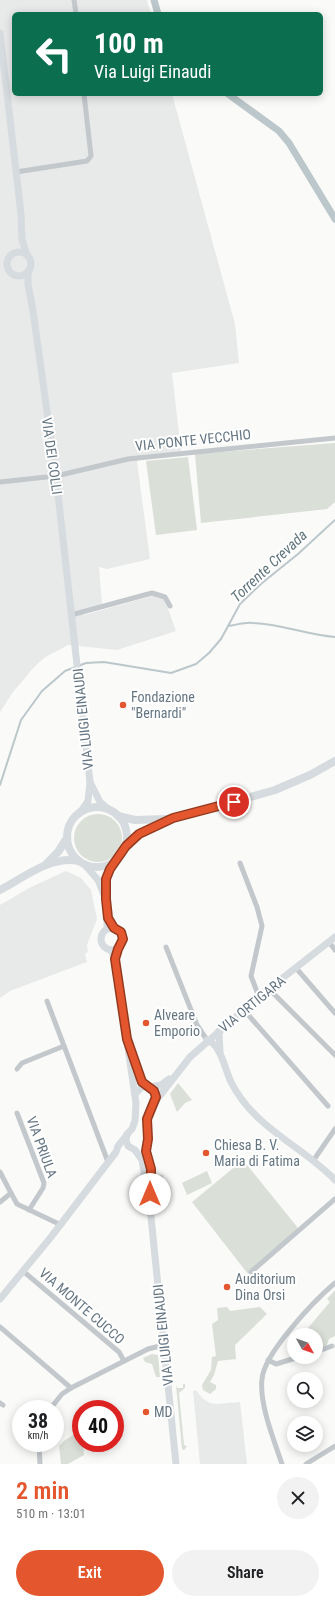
<!DOCTYPE html>
<html lang="en">
<head>
<meta charset="utf-8">
<style>
	body { margin:0; font-family:"Roboto Condensed",sans-serif; background:#f2f2f2; color:#202124; height:100vh; display:flex; flex-direction:column; font-size:15px; white-space:nowrap }
	* { box-sizing:border-box; margin:0 }
	p { font-size:13px; color:#757577 }
	.icon { flex:none; width:22px; height:22px; fill:none; stroke:currentColor; stroke-width:2; stroke-linecap:round; stroke-linejoin:round }
	.map { position:relative; height:1464px; overflow:hidden }
	.drawer { display:flex; flex-direction:column; background:#fff; flex:1 }
	.drawer>* { flex:none }
	.guide { position:absolute; left:12px; top:12px; width:311px; height:84px; border-radius:6px; box-shadow:0 2px 10px #0003; background:#0b6e4f; color:#fff; overflow:hidden }
	.needle { width:26px; rotate:130deg }
	.buttons { position:absolute; left:287px; top:1328px; display:grid; gap:8px }
	.buttons a { display:grid; place-items:center; width:36px; height:36px; border-radius:50%; background:#fff; box-shadow:0 2px 10px #0003; font-size:20px }
	.speed { position:absolute; left:12px; top:1400px; display:flex; gap:8px; font-size:20px; font-weight:700; text-align:center }
	.speed>* { display:grid; place-content:center; width:52px; height:52px; border-radius:50%; background:#fff; box-shadow:0 2px 10px #0003; line-height:1 }
	.speed small { font-size:10px; font-weight:400 }
	.speed .limit { border:6px solid #d22; background:#fff; color:#111 }
	.pin { position:absolute; display:grid; place-items:center; width:34px; height:34px; color:#fff; margin:-17px; border:2px solid #fff; border-radius:50%; box-shadow:0 1px 4px #0007 }
	.me { position:absolute; width:44px; margin:-22px; rotate:0deg; stroke-linejoin:round; filter:drop-shadow(0 0 3px #0008) }
	.turn { display:flex; align-items:center; gap:14px; height:84px; padding:0 16px; font-size:18px }
	.turn .icon { width:52px; height:52px; stroke-width:2.5 }
	.turn b { display:block; font-size:28px; line-height:34px }
	.round { display:grid; place-items:center; flex:none; width:42px; height:42px; border-radius:21px; background:#f2f2f2 }
	.head { display:flex; align-items:center; justify-content:space-between; height:68px; padding:0 16px }
	h1 { font-size:24px; font-weight:600; line-height:30px; color:#e4572e }
	.primary-button { display:flex; gap:8px; margin-top:auto; padding:8px 16px }
	.primary-button a { flex:1; height:46px; border-radius:24px; background:#e4572e; color:#fff; font-size:16px; font-weight:600; line-height:46px; text-align:center }
	.primary-button a+a { background:#f2f2f2; color:#202124 }
	.map>svg:first-child { display:block }
	.built { fill:#e8e9e9 }
	.green { fill:#dadfd7 }
	.lines { fill:none; stroke-linecap:round; stroke-linejoin:round }
	.stream { stroke:#bbc7cb; stroke-width:2 }
	.canal { stroke:#bbc7cb; stroke-width:7 }
	.street { stroke:#c3c8cc; stroke-width:5 }
	.secondary { stroke:#d6dbdf; stroke-width:7 }
	.primary { stroke:#d6dbdf; stroke-width:8 }
	.route-casing { stroke:#94391e; stroke-width:10 }
	.route { stroke:#e4572e; stroke-width:7 }
	.poi-dot { fill:#e4572e; stroke:#fff; stroke-width:1.5 }
	.labels { text-anchor:middle; stroke-width:4; stroke-linejoin:round; paint-order:stroke }
	.street-label { font-size:14px; fill:#657683; stroke:#fff }
	.poi-label { font-size:14px; fill:#657683; stroke:#fff; text-anchor:start }
	.water-label { font-size:15px; font-style:italic; fill:#60757c; stroke:#fff }
</style>
</head>
<body>
<div class="map">
<svg width="335" height="1464" viewBox="0 0 335 1464">
	<rect width="100%" height="100%" fill="#fafaf8"/>
	<g class="built">
		<path d="M0,0H147L151,14H14V94H172L235,324L239,363L172,373L181,451L141,456L137,462L150,559L107,569L99,567L102,604L81,610L84,615L156,595L163,598L166,603L176,631L117,650L68,645L44,658L34,667L13,692L0,712Z"/>
		<path d="M66,871L81,878L91,890L97,919L87,945L88,952L85,954L87,962L10,991L0,998V905L31,887Z"/>
		<path d="M196,1390L202,1398L210,1403L216,1404L240,1402L247,1464H200L193,1391Z"/>
	</g>
	<g class="green">
		<path d="M335,443V502L327,509L201,523L195,454Z"/>
		<path d="M188,457L197,530L156,535L146,461Z"/>
		<circle cx="98" cy="838" r="24"/>
		<path d="M178,1083L192,1100L185,1103L177,1112L170,1094Z"/>
		<path d="M243,1160L298,1228L248,1274L192,1202Z"/>
		<path d="M207,1171L212,1183L187,1195L182,1183Z"/>
		<path d="M163,1175L165,1201L158,1202L156,1176Z"/>
		<path d="M335,1290V1336L329,1339L326,1347L322,1348L319,1345L316,1346V1335H302L330,1302L327,1299Z"/>
		<path d="M227,1307L230,1311L260,1307L267,1314L235,1345L236,1359L218,1361L214,1375L210,1382L216,1385V1389L210,1394L203,1390L202,1385L211,1370L212,1357L216,1356L212,1324L218,1320L217,1308Z"/>
		<path d="M152,1354L158,1355L160,1377H156L152,1364L145,1362L143,1358Z"/>
		<path d="M183,1384H185V1388L179,1393L184,1445L187,1446L184,1450L182,1449L176,1385L177,1388H183Z"/>
		<path d="M81,1430L84,1455L68,1464H61L59,1446L64,1441Z"/>
	</g>
	<g class="lines">
		<g class="stream">
			<path d="M228,626C236,625 245,622 253,623C281,624 307,635 335,637"/>
			<path d="M0,785L21,720L42,691L65,671L86,663L104,662L171,673L196,664L209,653L221,639L240,604L262,583L298,554L335,520"/>
		</g>
		<g class="canal">
			<path d="M154,0L158,14"/>
			<path d="M228,94L279,131L289,143L335,219"/>
		</g>
		<g class="street">
			<path d="M74,0L76,14"/>
			<path d="M16,172L87,161L91,156L84,94"/>
			<path d="M0,482L56,476L128,459L335,438"/>
			<path d="M71,615L152,593L165,597L170,606"/>
			<path d="M240,863L257,907L262,926L251,976L259,997"/>
			<path d="M329,942L335,950"/>
			<path d="M166,947L197,1025L207,1040"/>
			<path d="M296,968L335,1013"/>
			<path d="M269,989L335,1055"/>
			<path d="M47,1001L108,1162"/>
			<path d="M243,1009L328,1106"/>
			<path d="M17,1069L22,1063L64,1046"/>
			<path d="M17,1113L44,1183L43,1188L29,1210"/>
			<path d="M313,1161L335,1129"/>
			<path d="M0,1172L11,1193"/>
			<path d="M0,1202L11,1193L17,1204L61,1225"/>
			<path d="M23,1271L119,1352L124,1361"/>
			<path d="M251,1272L335,1199"/>
			<path d="M0,1327L71,1388"/>
			<path d="M316,1352L332,1346"/>
			<path d="M268,1360L276,1364L299,1357"/>
			<path d="M0,1403L3,1405"/>
			<path d="M50,1409L62,1394L71,1388L148,1349L164,1345"/>
			<path d="M39,1443L40,1464"/>
			<path d="M282,1464C274,1440 259,1404 262,1379C264,1353 315,1300 335,1283"/>
			<path d="M306,1464L335,1446"/>
		</g>
		<g class="secondary">
			<path d="M0,33L21,214L22,240L27,255"/>
			<circle cx="19" cy="264" r="12"/>
			<path d="M28,271V284L33,311L56,476L90,782L88,801L80,813"/>
			<path d="M90,782L100,802L108,809"/>
			<path d="M85,865L98,880L104,895"/>
			<circle cx="112" cy="939" r="11"/>
			<path d="M107,929C108,904 99,883 116,861"/>
			<path d="M111,950L115,959L136,1103L135,1121L132,1129L127,1134L126,1140L128,1146L135,1150L142,1160L150,1207L176,1464"/>
			<path d="M219,1031L220,1052"/>
			<path d="M207,1040C221,1044 225,1070 231,1082C254,1128 301,1145 335,1180"/>
			<path d="M131,1049L140,1079L146,1087"/>
			<path d="M150,1087L161,1085L169,1079"/>
			<path d="M135,1094L142,1087H150L154,1091L156,1100"/>
			<path d="M150,1189L151,1169L146,1151L148,1139L146,1126L151,1107L190,1057L237,1016L243,1009L335,937"/>
			<path d="M0,1299L51,1237L116,1152L118,1146L127,1135"/>
		</g>
		<g class="primary">
			<circle cx="97" cy="837" r="30"/>
			<path d="M118,816L135,820L168,819"/>
			<path d="M126,846L139,834L173,819L275,790L310,775L335,761"/>
			<path d="M46,864L58,852L67,838"/>
			<path d="M0,890C23,878 51,855 79,861"/>
		</g>
	</g>
	<g class="lines">
		<g class="route-casing">
			<path id="route" d="M150,1194L151,1169L146,1151L148,1139L147,1119L156,1097L154,1091L142,1082L127,1039L115,959L118,949L123,939L121,932L114,928L108,918L106,899V879L110,869L126,846L139,834L173,818L234,802"/>
		</g>
		<use href="#route" class="route"/>
	</g>
	<g class="poi-dot">
		<circle cx="123" cy="705" r="4"/>
		<circle cx="146" cy="1023" r="4"/>
		<circle cx="206" cy="1153" r="4"/>
		<circle cx="227" cy="1287" r="4"/>
		<circle cx="146" cy="1412" r="4"/>
	</g>
	<g class="labels">
		<g class="street-label">
			<text transform="translate(193 440) rotate(-6)" y="5">VIA PONTE VECCHIO</text>
			<text transform="translate(52 456) rotate(82)" y="5">VIA DEI COLLI</text>
			<text transform="translate(83 719) rotate(-96)" y="5">VIA LUIGI EINAUDI</text>
			<text transform="translate(252 1004) rotate(-39)" y="5">VIA ORTIGARA</text>
			<text transform="translate(42 1147) rotate(70)" y="5">VIA PRIULA</text>
			<text transform="translate(82 1306) rotate(41)" y="5">VIA MONTE CUCCO</text>
			<text transform="translate(163 1335) rotate(-96)" y="5">VIA LUIGI EINAUDI</text>
		</g>
		<g class="poi-label">
			<text x="131" y="702">Fondazione<tspan x="131" dy="16">"Bernardi"</tspan></text>
			<text x="154" y="1020">Alveare<tspan x="154" dy="16">Emporio</tspan></text>
			<text x="214" y="1150">Chiesa B. V.<tspan x="214" dy="16">Maria di Fatima</tspan></text>
			<text x="235" y="1284">Auditorium<tspan x="235" dy="16">Dina Orsi</tspan></text>
			<text x="154" y="1417">MD</text>
		</g>
		<g class="water-label">
			<text transform="translate(269 566) rotate(-43)" y="5">Torrente Crevada</text>
		</g>
	</g>
</svg>
<div class="buttons">
<a><svg class="needle" viewBox="-14 -14 28 28"><path d="M0-13l5 13h-10z" fill="#e53935"/><path d="M0 13l5-13h-10z" fill="#757577"/></svg></a>
<a><svg class="icon" aria-label="search" viewBox="0 0 24 24"><circle cx="10" cy="10" r="6"/><path d="M15 15l6 6"/></svg></a>
<a><svg class="icon" aria-label="layers" viewBox="0 0 24 24"><path d="M12 4l9 5-9 5-9-5zM3 14l9 5 9-5"/></svg></a>
</div>
<div class="speed"><div>38<small>km/h</small></div><div class="limit">40</div></div>
<div class="pin" style="left:234px;top:802px;background:#d93025"><svg class="icon" aria-label="arrive" viewBox="0 0 24 24"><path d="M6 21V4h12l-3 4 3 4H6"/></svg></div>
<svg class="me" style="left:150px;top:1194px" viewBox="-20 -20 40 40"><circle r="19" fill="#fff"/><path d="M0-13L10 11 0 6-10 11z" fill="#e4572e"/></svg>
<div class="guide">
<div class="turn"><svg class="icon" aria-label="left" viewBox="0 0 24 24"><path d="M17 20v-9H6M10 6l-5 5 5 5"/></svg><div><b>100 m</b>Via Luigi Einaudi</div></div>
</div>
</div>
<section class="drawer">
<div class="head"><div><h1>2 min</h1><p>510 m · 13:01</p></div><a class="round"><svg class="icon" aria-label="close" viewBox="0 0 24 24"><path d="M6 6l12 12M18 6L6 18"/></svg></a></div>
<div class="primary-button"><a>Exit</a><a>Share</a></div>
</section>
</body>
</html>
